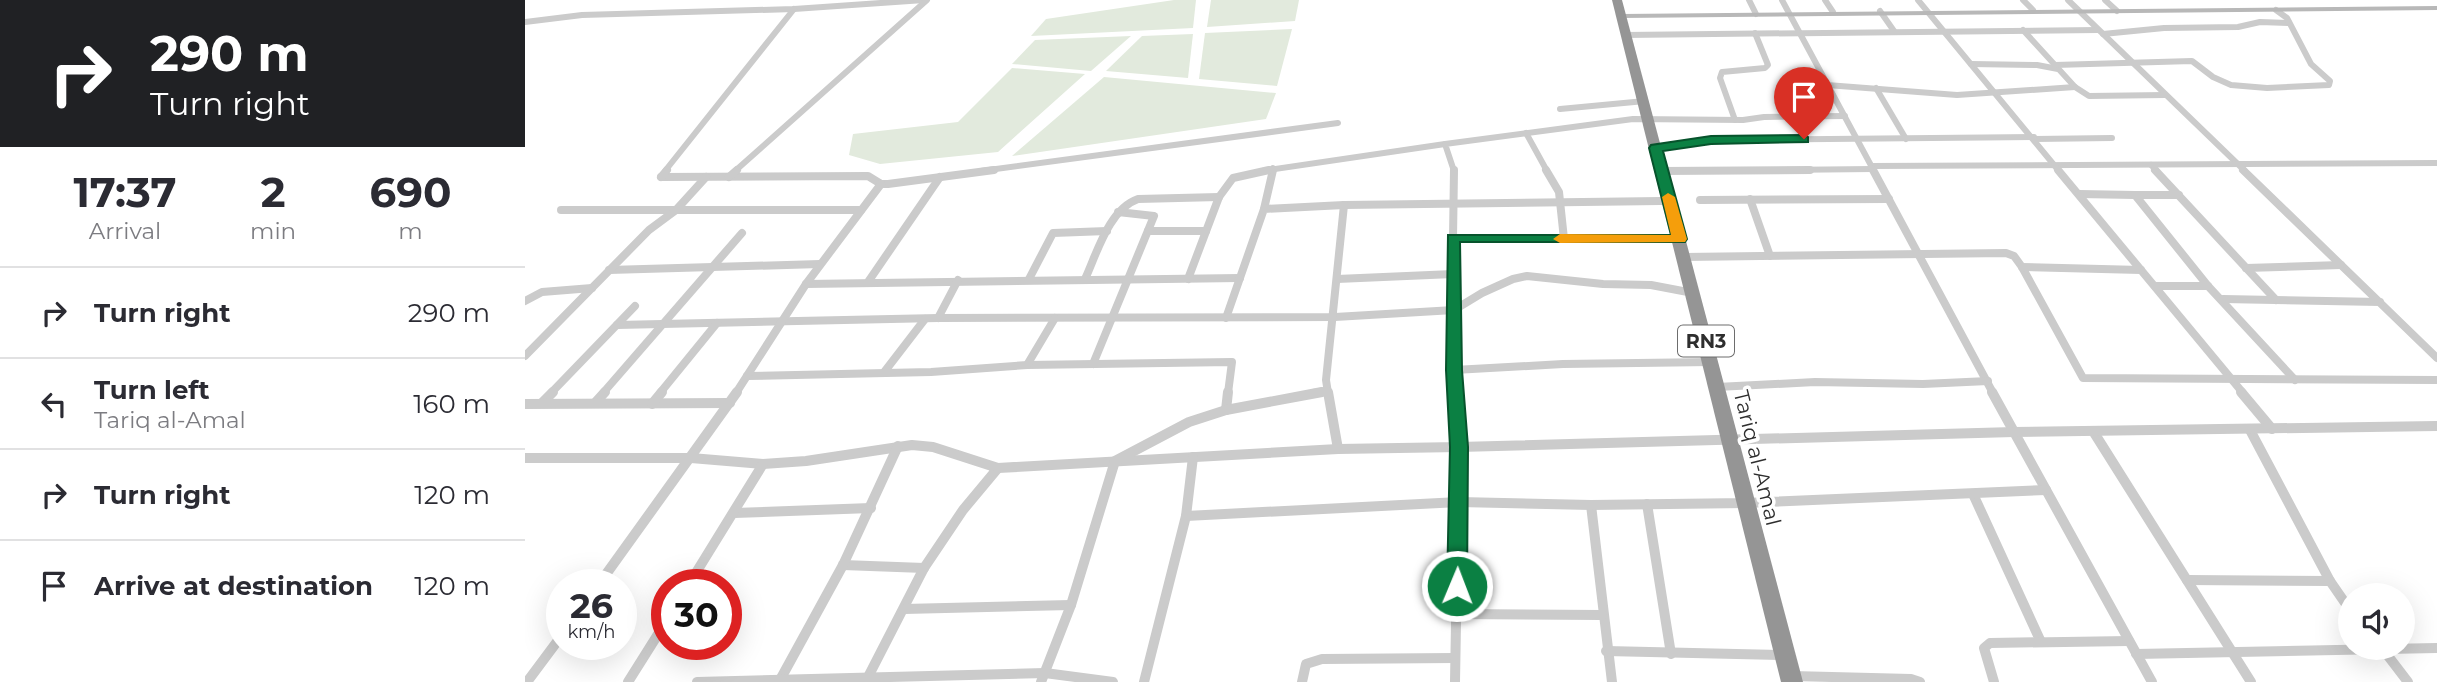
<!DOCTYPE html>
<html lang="en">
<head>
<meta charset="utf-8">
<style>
	body { margin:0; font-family:Montserrat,sans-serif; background:#f7f7f7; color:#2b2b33; height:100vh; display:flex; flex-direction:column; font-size:26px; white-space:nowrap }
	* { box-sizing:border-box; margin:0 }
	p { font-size:23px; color:#7c7c81 }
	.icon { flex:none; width:38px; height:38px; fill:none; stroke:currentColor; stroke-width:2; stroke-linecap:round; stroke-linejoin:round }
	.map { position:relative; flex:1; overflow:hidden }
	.details { display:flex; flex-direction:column; background:#fff; width:525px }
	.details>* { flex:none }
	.hud { background:#202124; color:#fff; overflow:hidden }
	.buttons { position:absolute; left:1813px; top:583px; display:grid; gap:14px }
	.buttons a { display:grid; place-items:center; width:77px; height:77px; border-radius:50%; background:#fff; box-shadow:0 7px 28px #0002; font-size:35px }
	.speed { position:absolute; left:21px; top:569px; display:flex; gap:14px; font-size:35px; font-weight:700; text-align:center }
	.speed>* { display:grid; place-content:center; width:91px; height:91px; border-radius:50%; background:#fff; box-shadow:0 7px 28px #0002; line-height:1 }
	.speed small { font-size:18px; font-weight:400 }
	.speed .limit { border:10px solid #d22; background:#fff; color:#111 }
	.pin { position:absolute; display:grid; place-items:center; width:60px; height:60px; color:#fff; margin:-72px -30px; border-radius:50% 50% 50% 0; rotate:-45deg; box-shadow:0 0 7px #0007 }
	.pin .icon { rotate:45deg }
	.me { position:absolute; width:77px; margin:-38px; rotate:1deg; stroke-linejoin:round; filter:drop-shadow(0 0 5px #0008) }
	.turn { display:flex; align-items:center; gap:24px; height:147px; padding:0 35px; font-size:32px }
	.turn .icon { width:91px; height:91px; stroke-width:2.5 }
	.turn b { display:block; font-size:49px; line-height:60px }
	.eta { display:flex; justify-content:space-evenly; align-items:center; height:119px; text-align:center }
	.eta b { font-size:42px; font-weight:700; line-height:49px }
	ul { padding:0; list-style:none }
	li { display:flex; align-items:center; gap:21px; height:91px; padding:0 35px; border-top:2px solid #e1e1e2 }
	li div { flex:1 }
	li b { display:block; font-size:26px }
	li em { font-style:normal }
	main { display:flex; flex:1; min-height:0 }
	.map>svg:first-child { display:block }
	.green { fill:#e2eadd }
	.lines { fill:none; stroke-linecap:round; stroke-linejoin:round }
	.street-far2 { stroke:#cbcbcb; stroke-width:6 }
	.street-far1 { stroke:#cbcbcb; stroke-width:8 }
	.street { stroke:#cbcbcb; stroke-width:10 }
	.secondary { fill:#b8b8b8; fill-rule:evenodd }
	.highway { fill:#959595; fill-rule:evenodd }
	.route { fill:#0b8043; stroke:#07532c; stroke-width:2 }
	.slow { fill:#f59e0b }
	.labels { text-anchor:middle; stroke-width:7; stroke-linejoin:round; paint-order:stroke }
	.shield { fill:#fff; stroke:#6d6d6d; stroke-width:2 }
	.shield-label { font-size:19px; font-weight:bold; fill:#2e2e2e }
	.street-label { font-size:21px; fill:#2e2e2e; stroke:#fff }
</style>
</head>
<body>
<main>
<section class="details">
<div class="hud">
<div class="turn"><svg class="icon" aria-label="right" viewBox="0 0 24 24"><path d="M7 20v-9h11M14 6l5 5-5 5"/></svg><div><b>290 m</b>Turn right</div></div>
</div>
<div class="eta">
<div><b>17:37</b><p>Arrival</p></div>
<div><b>2</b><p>min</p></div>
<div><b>690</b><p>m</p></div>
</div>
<ul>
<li><svg class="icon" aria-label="right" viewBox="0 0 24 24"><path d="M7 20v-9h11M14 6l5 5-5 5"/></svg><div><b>Turn right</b></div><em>290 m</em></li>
<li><svg class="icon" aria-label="left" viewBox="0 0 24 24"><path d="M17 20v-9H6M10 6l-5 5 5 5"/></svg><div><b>Turn left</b><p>Tariq al-Amal</p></div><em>160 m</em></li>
<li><svg class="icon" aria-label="right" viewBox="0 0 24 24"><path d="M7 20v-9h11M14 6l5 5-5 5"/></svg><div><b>Turn right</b></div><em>120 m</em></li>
<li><svg class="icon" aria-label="arrive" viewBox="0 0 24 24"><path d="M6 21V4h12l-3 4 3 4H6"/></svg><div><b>Arrive at destination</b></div><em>120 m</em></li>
</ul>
</section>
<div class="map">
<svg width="1912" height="682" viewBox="0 0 1912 682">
	<rect width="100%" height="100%" fill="#fff"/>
	<g class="green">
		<path d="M649,0H671L668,28L506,36L521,19Z"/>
		<path d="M686,0H774L770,21L682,27Z"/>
		<path d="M767,29L752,86L674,79L680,33Z"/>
		<path d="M668,34L663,78L581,71L617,36Z"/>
		<path d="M606,36L566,71L487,64L510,40Z"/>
		<path d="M487,68L560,74L473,152L355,164L324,155L328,134L433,122Z"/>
		<path d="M579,77L751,93L741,119L487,156Z"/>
	</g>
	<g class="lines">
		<g class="street-far2">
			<path d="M1224,0L1231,14"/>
			<path d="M1257,0L1349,171"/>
			<path d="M1300,0L1308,12"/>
			<path d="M1393,0L1534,171"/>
			<path d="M1498,0L1508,10"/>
			<path d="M1543,0L1720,171"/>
			<path d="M1580,0L1592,11"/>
			<path d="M1355,11L1369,31"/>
			<path d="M0,22L57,15L269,9L399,0"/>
			<path d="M1498,30L1550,87L1564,96L1640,95"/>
			<path d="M1578,34L1639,28L1713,27L1735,22L1764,23"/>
			<path d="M1100,35L1573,30"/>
			<path d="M1446,64L1512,65L1533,69"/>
			<path d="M1530,65L1667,61L1688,77L1706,85L1742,88L1804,85L1805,81L1786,64L1762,18L1751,10"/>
			<path d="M1302,85L1432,95L1550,87"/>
			<path d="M1351,88L1381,139"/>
			<path d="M1035,109L1120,101"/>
			<path d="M1210,120L1195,78L1197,72L1240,68L1243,65L1230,33"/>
			<path d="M1001,133L1022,171"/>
			<path d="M1279,139L1263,101L1308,96"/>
			<path d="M1510,139L1587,138"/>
			<path d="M1130,148L1186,140L1509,137"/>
			<path d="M1626,165L1632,171"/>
			<path d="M1346,166L1912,163"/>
			<path d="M140,171L269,9"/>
			<path d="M210,171L402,0"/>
			<path d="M456,171L813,123"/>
			<path d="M737,171L920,144"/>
			<path d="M747,171L748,168"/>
			<path d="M929,171L920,144L1108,119L1218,120L1239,117L1320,116"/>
			<path d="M1137,171L1348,169"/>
		</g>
		<g class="street-far1">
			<path d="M1021,170L1034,192L1039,239"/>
			<path d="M1348,170L1468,393"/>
			<path d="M1533,170L1718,393"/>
			<path d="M1630,170L1751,300"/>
			<path d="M1718,170L1912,358"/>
			<path d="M1137,171L1285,170"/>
			<path d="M136,177L343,176L356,184H363L469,170"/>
			<path d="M136,177L142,170"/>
			<path d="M204,177L212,170"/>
			<path d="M1554,194L1610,195"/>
			<path d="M1654,195H1610L1683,286L1770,380"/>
			<path d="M1225,199L1245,256"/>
			<path d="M1175,200L1364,199"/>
			<path d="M739,209L748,170"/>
			<path d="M36,210H336"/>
			<path d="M623,231H681"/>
			<path d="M928,238L929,170"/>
			<path d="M1159,257L1481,253L1489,256L1497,267L1558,378L1912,380"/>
			<path d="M1497,267L1616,270"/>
			<path d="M1721,268L1816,265"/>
			<path d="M84,270L295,264"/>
			<path d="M504,279L528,233L582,231"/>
			<path d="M560,279C572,253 584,209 613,199L694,197"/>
			<path d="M663,279L694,197L708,178L744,170"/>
			<path d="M812,279L928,274"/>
			<path d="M343,282L415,177"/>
			<path d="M281,284L715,278"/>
			<path d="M1630,286H1683"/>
			<path d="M1698,299L1855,302"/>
			<path d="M0,301L17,292L67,288"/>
			<path d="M413,318L433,280"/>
			<path d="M701,318L739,209L819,205L1136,201"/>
			<path d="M92,325L413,318L810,317L929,310L957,293L988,279L1002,276L1078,284L1126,285L1168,293"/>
			<path d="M0,356L124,230L151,210L181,177"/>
			<path d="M568,364L629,216L593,212"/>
			<path d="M502,365L707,362L703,393"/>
			<path d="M929,370L1038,364L1186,362"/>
			<path d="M360,371L400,319"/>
			<path d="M222,376L406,372L502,365L530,318"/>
			<path d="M1192,387L1290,382L1398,384L1463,381"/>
			<path d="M26,393L110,306"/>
			<path d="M78,393L217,233"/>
			<path d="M135,393L192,323"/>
			<path d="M211,393L281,284L356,184"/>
			<path d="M788,393L801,391"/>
			<path d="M803,393L801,380L819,205"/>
			<path d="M931,393L928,238L1155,239"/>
		</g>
		<g class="street">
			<path d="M803,392L813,449"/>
			<path d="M1467,392L1627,682"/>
			<path d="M1716,392L1747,429"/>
			<path d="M17,403L28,392"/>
			<path d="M70,403L80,392"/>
			<path d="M0,404L205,403"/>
			<path d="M127,404L137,392"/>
			<path d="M701,410L703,392"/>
			<path d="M1725,430L1805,581L1825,610"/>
			<path d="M1568,431L1726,682"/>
			<path d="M0,458H166L238,464L281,461L387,445L408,447L473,468L438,510L399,568L343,677"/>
			<path d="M473,468L813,449L934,447L930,392"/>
			<path d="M1448,494L1516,642"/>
			<path d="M1122,504L1146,654"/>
			<path d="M1066,505L1087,682"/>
			<path d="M209,513L346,508"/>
			<path d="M661,516L934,502L1066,505L1221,503L1521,490"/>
			<path d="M318,565L399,568"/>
			<path d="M1662,580L1805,581"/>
			<path d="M74,584L212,392"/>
			<path d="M164,584L238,464"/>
			<path d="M379,609L546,605"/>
			<path d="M931,614L1077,615"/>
			<path d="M1857,648L1883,682"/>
			<path d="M1081,651L1260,655"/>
			<path d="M1611,654L1912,648"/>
			<path d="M1267,676L1386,679L1395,682"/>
			<path d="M255,680L318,565L373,446"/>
			<path d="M2,682L37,635"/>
			<path d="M103,682L142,620"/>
			<path d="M172,682L520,673L588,682"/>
			<path d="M516,682L546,605L590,461L664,422L701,410L797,392"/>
			<path d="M619,682L661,516L668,457"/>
			<path d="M777,682L781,664L797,659L930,658"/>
			<path d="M930,682L934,447L1489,432L1912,426"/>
			<path d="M1469,682L1459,648L1465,643L1604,641"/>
		</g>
		<path class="secondary" d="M1912,6V10L1096,18L1092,16L1096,14Z"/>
		<path class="highway" d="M1087,0H1097L1278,682H1256Z"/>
	</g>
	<path class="route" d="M1279,135L1283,137V142L1186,144L1138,151L1162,239L1160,242H935L937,370L943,447L942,586L939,592L932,594L925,592L922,586L925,447L921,370L923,235H1146L1124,148L1126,145L1186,136Z"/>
	<path class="slow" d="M1143,193L1150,197L1162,239L1160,242L1035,243L1028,239L1035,234L1146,235L1137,197Z"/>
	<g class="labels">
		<rect class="shield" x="1153" y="325.5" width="56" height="31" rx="5"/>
		<g class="shield-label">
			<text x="1181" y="348">RN3</text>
		</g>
		<g class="street-label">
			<text transform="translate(1232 458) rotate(76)" y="7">Tariq al-Amal</text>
		</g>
	</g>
</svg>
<div class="buttons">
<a><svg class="icon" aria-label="sound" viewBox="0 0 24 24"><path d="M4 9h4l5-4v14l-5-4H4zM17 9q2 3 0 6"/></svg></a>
</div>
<div class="speed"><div>26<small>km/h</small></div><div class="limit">30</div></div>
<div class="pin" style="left:1279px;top:139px;background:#d93025"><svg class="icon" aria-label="arrive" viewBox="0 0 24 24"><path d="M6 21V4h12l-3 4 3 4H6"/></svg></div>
<svg class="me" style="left:932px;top:586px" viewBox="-20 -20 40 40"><circle r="17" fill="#0b8043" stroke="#fff" stroke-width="3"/><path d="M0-11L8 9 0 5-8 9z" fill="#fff"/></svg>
</div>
</main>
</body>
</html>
